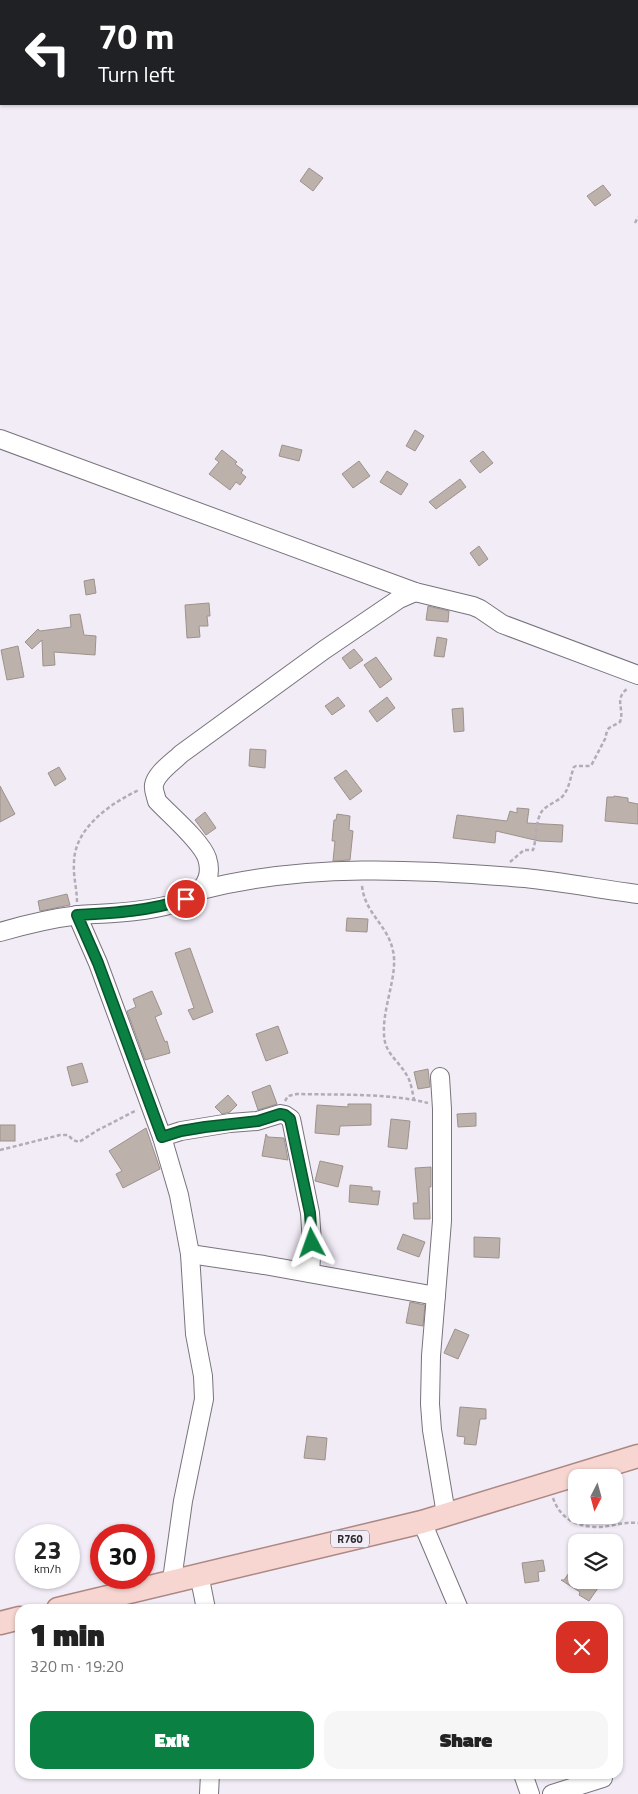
<!DOCTYPE html>
<html lang="en">
<head>
<meta charset="utf-8">
<style>
	body { margin:0; font-family:"Titillium Web",sans-serif; background:#f6f6f6; color:#222; height:100vh; display:flex; flex-direction:column; font-size:19px; white-space:nowrap }
	* { box-sizing:border-box; margin:0 }
	p { font-size:16px; color:#767676 }
	.icon { flex:none; width:28px; height:28px; fill:none; stroke:currentColor; stroke-width:2; stroke-linecap:round; stroke-linejoin:round }
	.map { position:relative; flex:1; overflow:hidden }
	.sheet { position:absolute; left:15px; top:1604px; width:608px; height:175px; display:flex; flex-direction:column; background:#fff; border-radius:15px; box-shadow:0 1px 4px #0004 }
	.sheet>* { flex:none }
	.hud { position:absolute; left:0px; top:0px; width:639px; height:105px; box-shadow:0 1px 4px #0004; background:#202124; color:#fff; overflow:hidden }
	.needle { width:32px; rotate:186deg }
	.controls { position:absolute; left:568px; top:1469px; display:grid; gap:10px }
	.controls a { display:grid; place-items:center; width:55px; height:55px; border-radius:10px; background:#fff; box-shadow:0 1px 4px #0004; font-size:25px }
	.speed { position:absolute; left:15px; top:1524px; display:flex; gap:10px; font-size:25px; font-weight:700; text-align:center }
	.speed>* { display:grid; place-content:center; width:65px; height:65px; border-radius:50%; background:#fff; box-shadow:0 1px 4px #0004; line-height:1 }
	.speed small { font-size:12px; font-weight:400 }
	.speed .limit { border:8px solid #d22; background:#fff; color:#111 }
	.pin { position:absolute; display:grid; place-items:center; width:42px; height:42px; color:#fff; margin:-21px; border:2px solid #fff; border-radius:50%; box-shadow:0 1px 5px #0007 }
	.me { position:absolute; width:55px; margin:-28px; rotate:356deg; stroke-linejoin:round; filter:drop-shadow(0 0 4px #0008) }
	.turn { display:flex; align-items:center; gap:18px; height:105px; padding:0 15px; font-size:22px }
	.turn .icon { width:65px; height:65px; stroke-width:2.5 }
	.turn b { display:block; font-size:35px; line-height:42px }
	.round { display:grid; place-items:center; flex:none; width:52px; height:52px; border-radius:15px; background:#f6f6f6 }
	.overview { display:flex; align-items:center; justify-content:space-between; height:85px; padding:0 15px }
	h1 { font-size:30px; font-weight:800; line-height:38px }
	.cta { display:flex; gap:10px; margin-top:auto; padding:10px 15px }
	.cta a { flex:1; height:58px; border-radius:15px; background:#0b8043; color:#fff; font-size:20px; font-weight:800; line-height:58px; text-align:center }
	.cta a+a { background:#f6f6f6; color:#222 }
	.map>svg:first-child { display:block }
	.building { fill:#bdb2ab; stroke:#9d928b }
	.lines { fill:none; stroke-linecap:round; stroke-linejoin:round }
	.minor-casing { stroke:#79737d; stroke-width:20 }
	.major-casing { stroke:#ac8884; stroke-width:25 }
	.path { stroke:#b1acb5; stroke-width:2.5; stroke-dasharray:4 2.5; stroke-linecap:butt }
	.minor { stroke:#fff; stroke-width:18 }
	.major { stroke:#f7d6d1; stroke-width:22 }
	.route-casing { stroke:#07532c; stroke-width:12 }
	.route { stroke:#0b8043; stroke-width:9 }
	.labels { text-anchor:middle; stroke-width:4; stroke-linejoin:round; paint-order:stroke }
	.shield { fill:#f2ecf7; stroke:#67646a; stroke-width:1 }
	.shield-label { font-size:11px; font-weight:bold; fill:#2b292d }
</style>
</head>
<body>
<div class="map">
<svg width="638" height="1794" viewBox="0 0 638 1794">
	<rect width="100%" height="100%" fill="#f2ecf7"/>
	<g class="building">
		<path d="M309,168L323,178L313,191L300,181Z"/>
		<path d="M603,185L611,195L595,206L587,196Z"/>
		<path d="M415,430L424,436L415,451L406,446Z"/>
		<path d="M282,445L302,450L299,461L279,456Z"/>
		<path d="M222,450L237,462L235,464L243,470L241,473L246,477L240,485L236,482L230,490L209,474L219,462L215,459Z"/>
		<path d="M483,451L493,463L480,473L470,461Z"/>
		<path d="M359,461L370,476L353,488L342,474Z"/>
		<path d="M387,471L408,484L401,495L380,482Z"/>
		<path d="M460,479L466,487L436,509L429,502Z"/>
		<path d="M479,546L488,559L479,566L470,553Z"/>
		<path d="M94,579L96,593L86,595L84,581Z"/>
		<path d="M209,603L210,616H207L208,626H199L200,637L187,638L185,605Z"/>
		<path d="M428,606L449,611L448,622L426,620Z"/>
		<path d="M80,614L84,635L96,636L95,655L54,652L55,665L43,666L42,640L32,649L25,642L38,629L40,631L71,627L70,615Z"/>
		<path d="M437,637L447,639L444,657L434,656Z"/>
		<path d="M18,646L24,677L7,680L1,650Z"/>
		<path d="M354,649L363,660L350,669L342,658Z"/>
		<path d="M376,657L392,679L380,688L364,665Z"/>
		<path d="M338,697L345,706L332,715L325,706Z"/>
		<path d="M387,697L395,708L377,722L369,711Z"/>
		<path d="M463,708L464,731L454,732L452,709Z"/>
		<path d="M250,749L266,750L265,768L249,766Z"/>
		<path d="M59,767L66,779L55,786L48,773Z"/>
		<path d="M346,770L362,791L350,800L334,778Z"/>
		<path d="M0,786L15,814L0,822Z"/>
		<path d="M614,796L628,798V802L638,804V824L605,821L607,797H614Z"/>
		<path d="M517,808L529,809L527,823L563,825L562,842L539,841L496,831L495,843L453,838L457,815L507,821L510,811L517,813Z"/>
		<path d="M205,812L216,828L206,835L195,820Z"/>
		<path d="M337,814L350,816L349,830L353,831L350,860L333,861L335,841H332L334,820H336Z"/>
		<path d="M67,894L70,905L40,911L38,901Z"/>
		<path d="M347,918L368,919L367,932L346,931Z"/>
		<path d="M190,948L213,1012L193,1020L188,1010L194,1008L175,953Z"/>
		<path d="M152,991L162,1014L155,1017L165,1042L167,1041L170,1053L145,1060L127,1011L136,1007L133,999Z"/>
		<path d="M278,1026L288,1053L266,1061L256,1034Z"/>
		<path d="M82,1063L88,1082L72,1086L67,1067Z"/>
		<path d="M428,1069L430,1087L418,1089L414,1072Z"/>
		<path d="M270,1085L277,1104L258,1110L252,1092Z"/>
		<path d="M228,1095L237,1105L230,1112L222,1114L215,1107Z"/>
		<path d="M348,1104H371V1125L340,1126L339,1135L315,1133L317,1105L348,1107Z"/>
		<path d="M476,1113V1126L458,1127L457,1114Z"/>
		<path d="M391,1119L410,1121L407,1149L388,1147Z"/>
		<rect x="0" y="1125" width="15" height="16"/>
		<path d="M146,1128L160,1169L123,1188L116,1174L122,1171L109,1151Z"/>
		<path d="M266,1134L268,1137L284,1138L288,1160L262,1156Z"/>
		<path d="M320,1161L343,1166L338,1187L315,1181Z"/>
		<path d="M431,1167V1187H429L430,1219H414L413,1203H418L415,1168Z"/>
		<path d="M350,1185L372,1187V1191H380L378,1205L349,1202Z"/>
		<path d="M403,1234L425,1242L419,1257L397,1249Z"/>
		<path d="M474,1237L500,1238L499,1258L474,1257Z"/>
		<path d="M410,1302L425,1305L423,1326L406,1323Z"/>
		<path d="M455,1329L469,1335L458,1359L444,1353Z"/>
		<path d="M460,1407L486,1409V1419H480L476,1445L464,1444L465,1437L457,1436Z"/>
		<path d="M307,1436L327,1438L325,1460L304,1458Z"/>
		<path d="M543,1560L545,1571L538,1572L539,1581L525,1583L522,1563Z"/>
		<path d="M576,1563V1580H599L595,1586L598,1588L589,1601L579,1595L580,1592L561,1580H564Z"/>
	</g>
	<g class="lines">
		<g class="minor-casing">
			<g id="minor">
				<path d="M83,0V1"/>
				<path d="M0,439L415,592L473,606L480,609L502,624L638,675"/>
				<path d="M201,890C306,863 418,869 525,878C563,882 600,889 638,894"/>
				<path d="M77,915L98,963L162,1137L179,1195L190,1254L195,1334L203,1376L204,1399L183,1501L172,1580"/>
				<path d="M0,932C24,925 54,918 79,915C111,912 225,915 207,858C201,841 170,815 157,801C156,796 153,790 154,785C156,773 173,762 181,754L324,650L399,599L415,592"/>
				<path d="M440,1077L442,1109V1221L431,1356L430,1404L432,1430L446,1514"/>
				<path d="M162,1137L181,1131L230,1123L257,1121L280,1114L285,1115L291,1119L310,1213L312,1243L310,1273"/>
				<path d="M190,1254L264,1265L436,1296"/>
				<path d="M422,1522L459,1609"/>
				<path d="M199,1574L206,1609"/>
				<path d="M523,1774L530,1794"/>
				<path d="M209,1794L210,1774"/>
				<path d="M552,1794L603,1778"/>
			</g>
		</g>
		<g class="major-casing">
			<g id="major">
				<path d="M58,1609L422,1522L638,1456"/>
				<path d="M0,1623L20,1618"/>
			</g>
		</g>
		<g class="path">
			<path d="M635,223L638,217"/>
			<path d="M510,862L524,850H533C537,839 535,821 542,811C547,805 556,802 562,797C570,788 570,777 574,767L576,766H590L592,764L605,739L607,731L609,728L620,722C625,707 613,700 628,688"/>
			<path d="M362,886C365,914 388,925 393,951C399,976 379,1014 385,1042C388,1055 400,1063 406,1074C411,1081 412,1091 414,1099"/>
			<path d="M77,902C77,889 73,876 74,863C74,828 111,803 139,790"/>
			<path d="M285,1101L288,1096L297,1094C337,1095 390,1093 428,1103"/>
			<path d="M0,1150L60,1135H68L73,1140L79,1142L98,1130L137,1110"/>
			<path d="M553,1498C560,1518 575,1526 595,1527C609,1528 622,1521 638,1523"/>
		</g>
		<use href="#minor" class="minor"/>
		<use href="#major" class="major"/>
	</g>
	<g class="lines">
		<g class="route-casing">
			<path id="route" d="M186,899C150,911 115,913 77,915L98,963L162,1137L181,1131L205,1127L258,1121L280,1114L285,1115L290,1119L310,1213L312,1243"/>
		</g>
		<use href="#route" class="route"/>
	</g>
	<g class="labels">
		<rect class="shield" x="331" y="1530.5" width="38" height="17" rx="4"/>
		<g class="shield-label">
			<text x="350" y="1543">R760</text>
		</g>
	</g>
</svg>
<div class="controls">
<a><svg class="needle" viewBox="-14 -14 28 28"><path d="M0-13l5 13h-10z" fill="#e53935"/><path d="M0 13l5-13h-10z" fill="#767676"/></svg></a>
<a><svg class="icon" aria-label="layers" viewBox="0 0 24 24"><path d="M12 4l9 5-9 5-9-5zM3 14l9 5 9-5"/></svg></a>
</div>
<div class="speed"><div>23<small>km/h</small></div><div class="limit">30</div></div>
<div class="pin" style="left:186px;top:899px;background:#d93025"><svg class="icon" aria-label="arrive" viewBox="0 0 24 24"><path d="M6 21V4h12l-3 4 3 4H6"/></svg></div>
<svg class="me" style="left:312px;top:1243px" viewBox="-20 -20 40 40"><path d="M0-17L14 15 0 8-14 15z" fill="#0b8043" stroke="#fff" stroke-width="4"/></svg>
<div class="hud">
<div class="turn"><svg class="icon" aria-label="left" viewBox="0 0 24 24"><path d="M17 20v-9H6M10 6l-5 5 5 5"/></svg><div><b>70 m</b>Turn left</div></div>
</div>
<section class="sheet">
<div class="overview"><div><h1>1 min</h1><p>320 m · 19:20</p></div><a class="round" style="background:#d93025;color:#fff"><svg class="icon" aria-label="close" viewBox="0 0 24 24"><path d="M6 6l12 12M18 6L6 18"/></svg></a></div>
<div class="cta"><a>Exit</a><a>Share</a></div>
</section>
</div>
</body>
</html>
